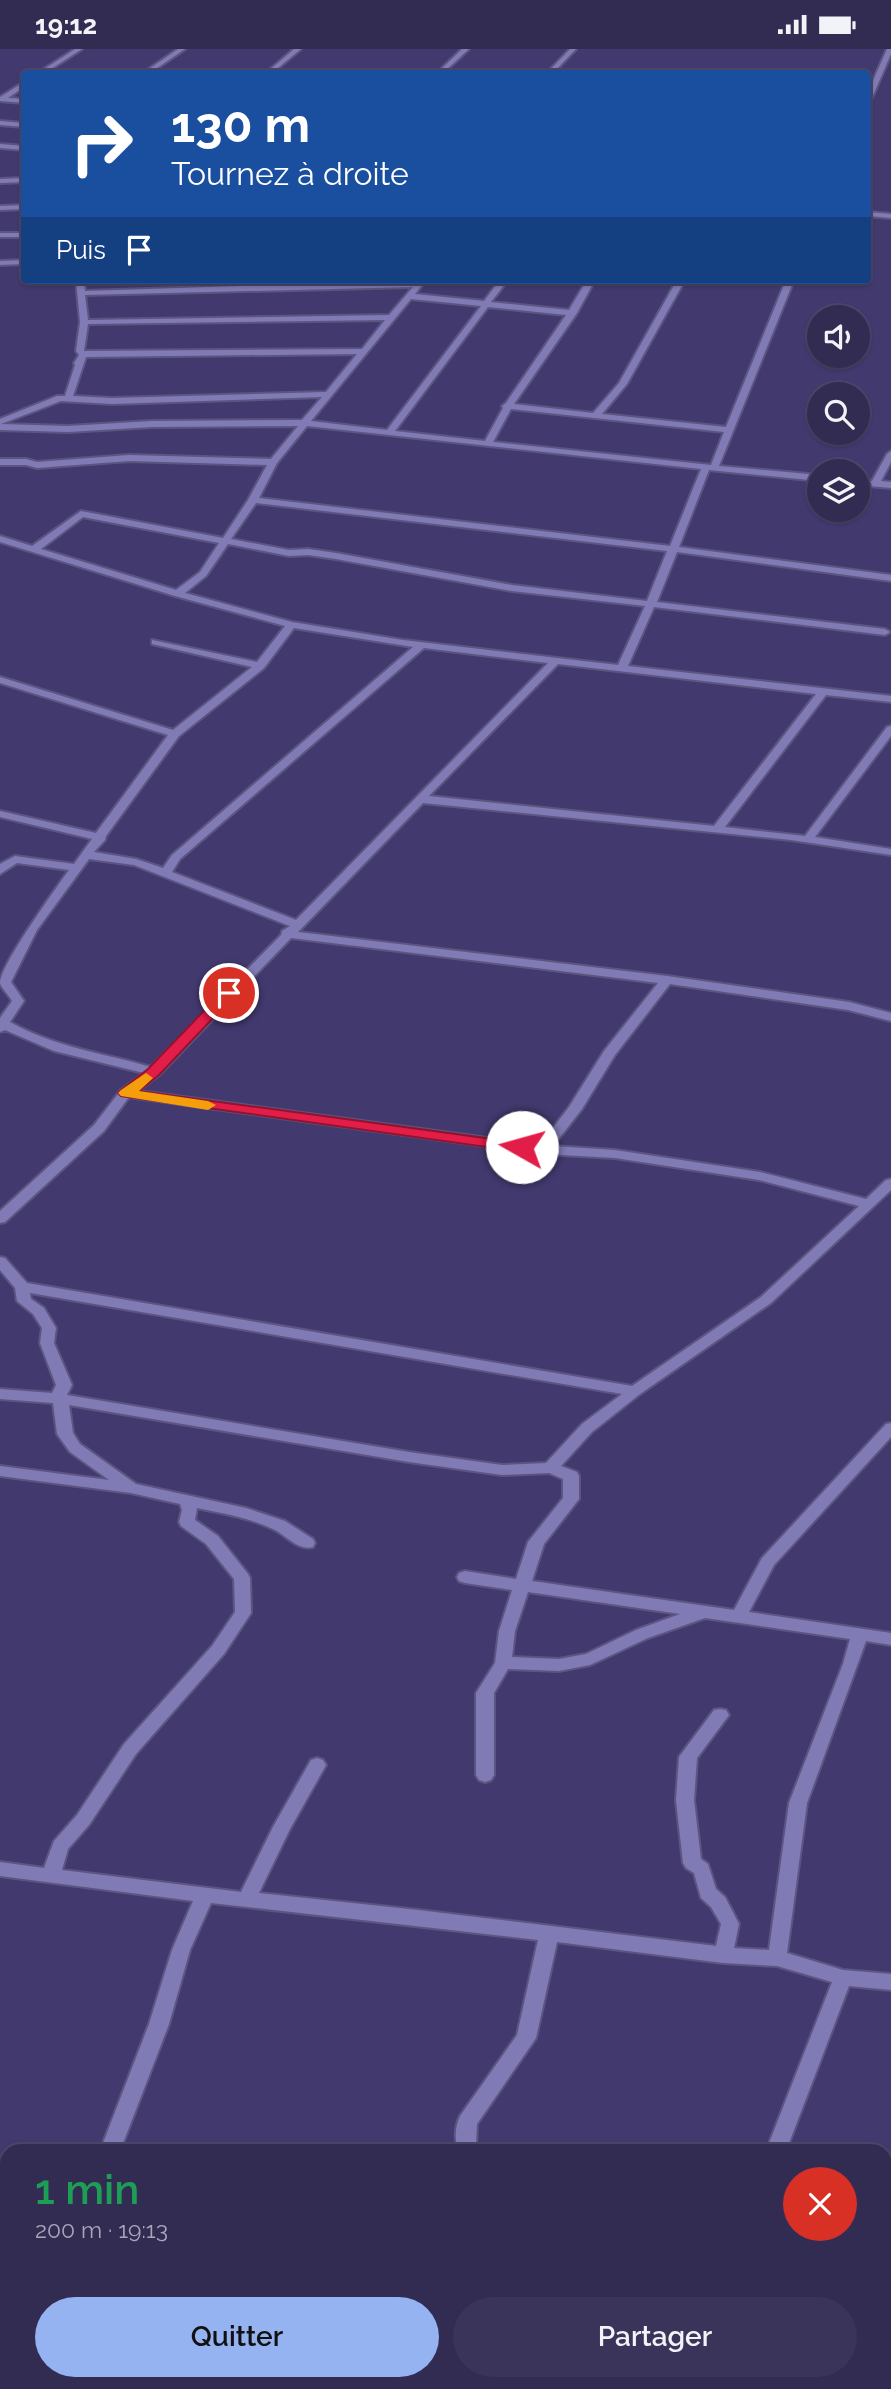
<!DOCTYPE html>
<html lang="fr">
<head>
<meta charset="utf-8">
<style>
	body { margin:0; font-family:Raleway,sans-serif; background:#3a345a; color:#f1f3f6; height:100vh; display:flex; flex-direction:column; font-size:26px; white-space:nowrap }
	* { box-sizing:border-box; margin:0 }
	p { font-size:23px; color:#a8a7b8 }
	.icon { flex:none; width:38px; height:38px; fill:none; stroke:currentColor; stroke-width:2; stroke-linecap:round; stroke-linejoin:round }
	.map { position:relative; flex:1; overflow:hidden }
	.drawer { position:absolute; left:0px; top:2095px; width:892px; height:247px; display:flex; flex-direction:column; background:#322c53; border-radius:21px 21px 0 0; box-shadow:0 2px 5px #0004,0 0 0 2px #4d486a }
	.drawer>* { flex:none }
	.guide { position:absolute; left:21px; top:21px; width:850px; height:214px; border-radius:7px; box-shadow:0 2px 5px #0004,0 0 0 2px #4d486a; background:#1a4fa0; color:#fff; overflow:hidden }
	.buttons { position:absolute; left:807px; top:256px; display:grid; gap:14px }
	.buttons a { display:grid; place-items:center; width:63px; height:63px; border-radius:50%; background:#322c53; box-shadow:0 2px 5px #0004,0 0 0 2px #4d486a; font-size:35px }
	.pin { position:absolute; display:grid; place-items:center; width:60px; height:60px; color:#fff; margin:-30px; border:4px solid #fff; border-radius:50%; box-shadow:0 2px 7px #0007 }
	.me { position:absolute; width:77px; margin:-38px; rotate:277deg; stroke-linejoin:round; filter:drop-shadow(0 0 5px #0008) }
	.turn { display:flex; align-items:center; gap:24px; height:147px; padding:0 35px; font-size:32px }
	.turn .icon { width:91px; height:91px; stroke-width:2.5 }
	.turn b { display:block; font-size:49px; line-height:60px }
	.then { display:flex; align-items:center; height:66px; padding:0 35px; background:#0003; gap:14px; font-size:26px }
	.round { display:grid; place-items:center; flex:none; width:74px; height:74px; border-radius:37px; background:#3a345a }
	.overview { display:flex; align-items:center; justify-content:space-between; height:119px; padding:0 35px }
	h1 { font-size:42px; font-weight:600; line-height:52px; color:#1e9e55 }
	.cta { display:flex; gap:14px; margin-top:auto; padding:14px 35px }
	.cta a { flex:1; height:80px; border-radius:42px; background:#95b2f1; color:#111; font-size:28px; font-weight:600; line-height:80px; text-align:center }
	.cta a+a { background:#3a345a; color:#f1f3f6 }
	.status { display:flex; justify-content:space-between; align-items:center; height:49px; padding:0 35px; background:#322c53; direction:ltr }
	.status svg { height:19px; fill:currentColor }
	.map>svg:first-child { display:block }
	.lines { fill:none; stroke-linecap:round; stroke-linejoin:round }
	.street-casing { stroke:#5c5581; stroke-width:4 }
	.street { fill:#817bb5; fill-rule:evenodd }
	.route { fill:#e11d48; stroke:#92132f; stroke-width:2 }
	.slow { fill:#f59e0b }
</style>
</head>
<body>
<div class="status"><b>19:12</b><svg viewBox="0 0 49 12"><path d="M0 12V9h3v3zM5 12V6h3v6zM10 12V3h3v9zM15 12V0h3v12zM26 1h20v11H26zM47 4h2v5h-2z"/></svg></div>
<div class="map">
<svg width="891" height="2340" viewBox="0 0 891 2340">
	<rect width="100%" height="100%" fill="#423a6f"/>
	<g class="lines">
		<g class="street-casing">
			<g id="street">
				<path d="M75,0H82L45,24H38Z"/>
				<path d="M178,0H185L150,24H143Z"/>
				<path d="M294,0H301L272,24H266Z"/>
				<path d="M462,0H469L443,24H437Z"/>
				<path d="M570,0H576L553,24H547Z"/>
				<path d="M887,0H891V5L871,51L868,53V43Z"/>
				<path d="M24,33V38L8,49L24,50V54L0,52V48Z"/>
				<path d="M0,72L24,74V78L0,76Z"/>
				<path d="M0,95L24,97V101L0,99Z"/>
				<path d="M24,129V133L0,134V130Z"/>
				<path d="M24,156V160L0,161V157Z"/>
				<path d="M868,163L891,165V169L868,167Z"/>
				<rect x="0" y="184" width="24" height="4"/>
				<path d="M24,211V215L0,216V212Z"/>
				<path d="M76,231H84L85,242L426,231L415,245L484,252L500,231H508L491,253L569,261L587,231H595L577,264L514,355L593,364L619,334L677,231H685L627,335L602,365L726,378L786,231H794L719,417L819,426V432L709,421L679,498L891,526V532L677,503L657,553L885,580L890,583L885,586L654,558L628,617L891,647V653L826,646L725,778L805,787L887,678L891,677V687L815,788L891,800V806L791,791L423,754L298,883L667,927L849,953L891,964V972L848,961L670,935L615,1006L582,1060L553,1097L615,1101L760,1123L866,1150L886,1131L891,1130V1141L771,1254L640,1345L592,1383L561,1417L577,1423L579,1427V1450L544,1495L532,1532L734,1561L762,1509L886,1375L891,1374V1388L774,1516L749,1563L891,1584V1596L866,1592L807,1754L787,1904L843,1921L891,1925V1941L849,1937L786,2102H766L832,1933L777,1917L723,1914L557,1893L536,1989L477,2075L476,2096L473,2102H459C454,2092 455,2077 460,2067L517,1986L538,1891L211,1854L190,1901L169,1975L120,2102H100L149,1975L172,1901L193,1852L0,1827V1813L44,1819L54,1792L77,1766L124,1695L212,1597L235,1563L234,1530L206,1495L181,1477L179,1473L182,1461L180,1455L131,1444L0,1427V1417L109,1431L70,1403L57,1385L53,1354L0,1350V1340L52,1344L56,1336L40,1294L42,1279L33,1265L17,1252L15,1239L0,1221V1208L5,1209L27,1234L632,1337L761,1248L859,1157L759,1131L615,1109L543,1105L129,1048L104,1082L5,1173L0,1174V1162L94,1076L121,1041L144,1024L54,1002L5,981L0,983V969L12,952C9,946 1,939 0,934C0,917 56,839 69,821L17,814L0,825V815L15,807L74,815L92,790L0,768V762L96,784L168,686L0,634V628L173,681L252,618L152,595V591L257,613L285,577L175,547L0,493V487L32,497L81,462L223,489L248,451L267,416L129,412L37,419L26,416H0V410H26L37,413L129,406L271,410L298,377L152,378L68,383L0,381V370L57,347H65L75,316L74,314L79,306L76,302L80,273ZM413,238L389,266L88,271L85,246ZM411,250L481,257L387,381L311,372ZM488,258L566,266L506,354L502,357L503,359L485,392L395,382ZM385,271L362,300L84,302L88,275ZM357,305L326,343L112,349L73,347L86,308ZM322,348L302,371L152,372L68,377L1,375L61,352L112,355ZM511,360L724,383L711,416L493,393ZM307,377L701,420L670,497L259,449L277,414ZM256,454L667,502L647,552L512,536L336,504L308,500L289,501L231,490ZM83,468L219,494L200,523L176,541L41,500ZM228,495L289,507L308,506L336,510L512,542L645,557L618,616L403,591L292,573L185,544L206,527ZM294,579L413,598L172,806L163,819L136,810L94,803L105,791L106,787L179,687L264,619ZM424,599L548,614L296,871L172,823L180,810ZM558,615L816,645L714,777L429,747ZM89,810L134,816L290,877L282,882L281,886L151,1018C103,1004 54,998 10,973L24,952L11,933L37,881ZM291,889L658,934L604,1002L569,1058L540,1096L138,1042L159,1026ZM30,1244L622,1345L582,1375L546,1414L502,1416L409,1403L67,1346L72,1336L54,1294L56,1279L44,1259L31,1250ZM69,1356L409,1413L502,1426L549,1424L563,1430V1449L528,1493L516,1530L465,1522L459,1524L457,1528L459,1532L465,1534L512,1541L499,1582L495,1614L476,1644V1726L479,1731L485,1733L491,1731L494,1726V1644L508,1620L559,1622L590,1616L648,1589L705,1569L850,1590L843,1615L789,1754L769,1901L734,1899L739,1875L725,1848L716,1840L708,1815L701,1810L694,1751L697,1709L729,1666L726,1661L720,1660L714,1661L679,1708L676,1751L683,1814L686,1819L694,1824L701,1849L711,1858L721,1875L716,1897L418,1861L259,1844L290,1780L326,1716L323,1711L317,1709L311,1711L273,1778L241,1843L62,1821L68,1800L89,1776L136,1705L224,1605L251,1564L250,1529L248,1525L218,1487L195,1471L197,1459C222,1464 250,1469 273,1480C286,1486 298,1502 313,1498L315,1494L313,1490L285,1472L246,1459L136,1435L80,1395L73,1384ZM528,1543L680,1565L636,1581L586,1605L559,1610L512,1608L515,1582Z"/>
				<path d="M891,402V413L881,432L891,433V439L858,436V430L872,432L887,405Z"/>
				<path d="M32,2334H54L52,2340H30Z"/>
				<path d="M639,2334H662L659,2340H636Z"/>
			</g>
		</g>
		<use href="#street" class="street"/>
	</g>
	<path class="route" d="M229,940L237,944L234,947L159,1026L139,1042L522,1094L529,1098L522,1103L121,1047L118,1044L121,1041L148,1020L224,941Z"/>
	<path class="slow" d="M146,1024L153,1029L139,1042L208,1052L216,1056L208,1061L121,1047L118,1044L121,1041Z"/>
</svg>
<div class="buttons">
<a><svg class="icon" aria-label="sound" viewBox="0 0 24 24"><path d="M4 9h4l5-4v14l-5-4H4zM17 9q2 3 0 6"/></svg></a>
<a><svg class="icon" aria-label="search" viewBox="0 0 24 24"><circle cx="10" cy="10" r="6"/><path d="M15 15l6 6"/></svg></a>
<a><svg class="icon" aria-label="layers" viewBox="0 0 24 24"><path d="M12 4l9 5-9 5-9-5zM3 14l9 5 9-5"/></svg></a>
</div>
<div class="pin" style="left:229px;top:944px;background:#d93025"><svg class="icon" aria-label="arrive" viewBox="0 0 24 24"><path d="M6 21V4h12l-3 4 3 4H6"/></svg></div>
<svg class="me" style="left:522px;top:1098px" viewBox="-20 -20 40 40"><circle r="19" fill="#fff"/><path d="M0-13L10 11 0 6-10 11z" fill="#e11d48"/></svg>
<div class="guide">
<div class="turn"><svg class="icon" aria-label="right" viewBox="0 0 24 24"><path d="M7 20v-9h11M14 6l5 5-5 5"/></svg><div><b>130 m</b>Tournez à droite</div></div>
<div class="then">Puis<svg class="icon" aria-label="arrive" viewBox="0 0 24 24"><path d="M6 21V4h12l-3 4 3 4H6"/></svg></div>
</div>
<section class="drawer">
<div class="overview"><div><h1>1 min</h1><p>200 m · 19:13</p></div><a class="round" style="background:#d93025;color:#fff"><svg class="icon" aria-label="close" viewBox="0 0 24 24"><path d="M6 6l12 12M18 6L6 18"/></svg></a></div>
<div class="cta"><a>Quitter</a><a>Partager</a></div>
</section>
</div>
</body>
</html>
